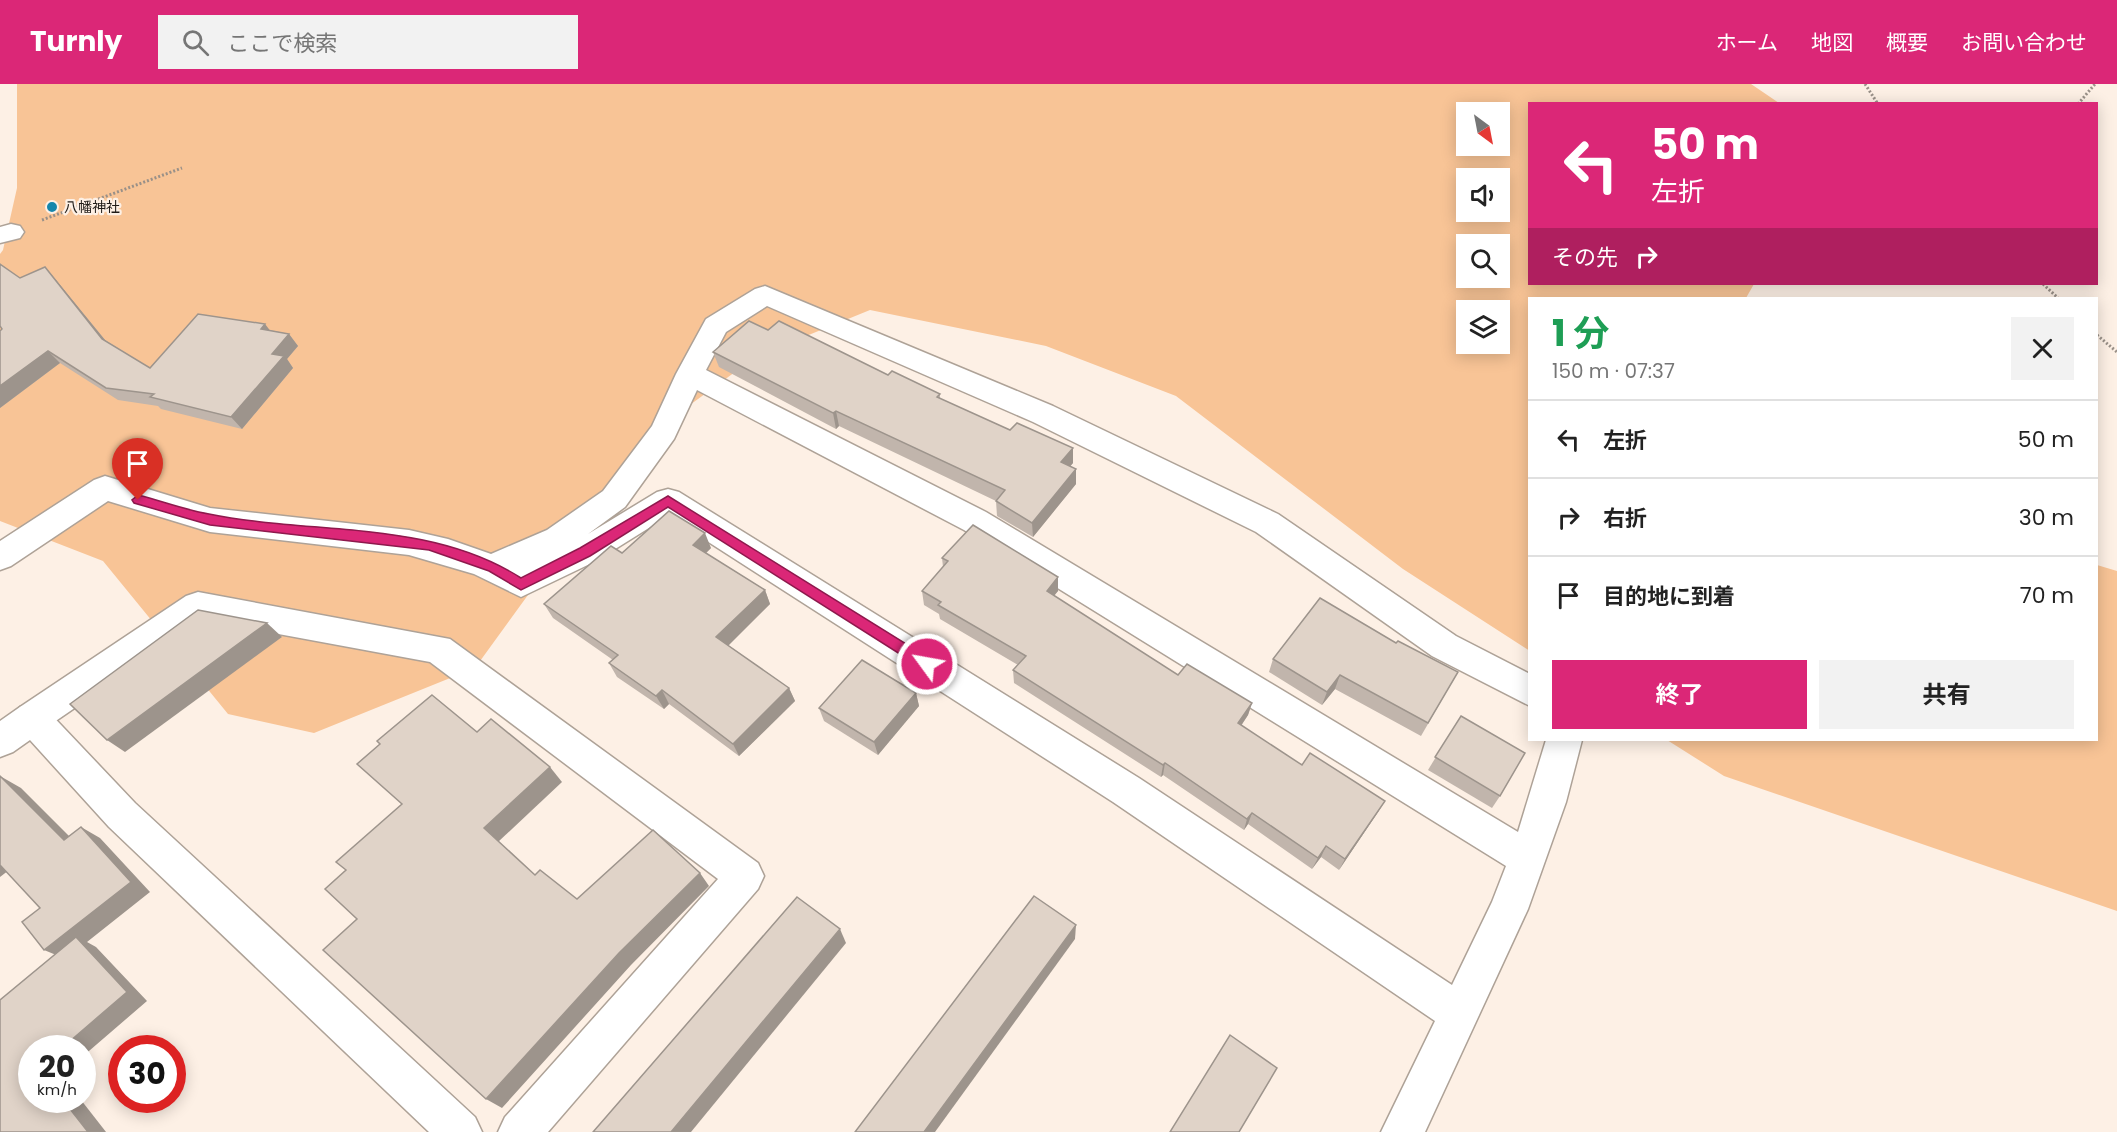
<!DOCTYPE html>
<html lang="ja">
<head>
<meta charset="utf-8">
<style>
	body { margin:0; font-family:Poppins,"Noto Sans JP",sans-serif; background:#f2f2f2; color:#222; height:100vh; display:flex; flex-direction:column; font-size:22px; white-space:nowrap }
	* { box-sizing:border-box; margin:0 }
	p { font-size:20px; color:#767676 }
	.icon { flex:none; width:33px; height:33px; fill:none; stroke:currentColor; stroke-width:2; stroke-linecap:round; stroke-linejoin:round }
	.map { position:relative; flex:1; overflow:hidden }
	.side { position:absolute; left:1528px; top:213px; width:570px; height:444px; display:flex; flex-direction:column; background:#fff; border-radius:0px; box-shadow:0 3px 15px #0003 }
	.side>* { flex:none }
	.banner { position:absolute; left:1528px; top:18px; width:570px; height:183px; border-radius:0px; box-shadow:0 3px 15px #0003; background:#db2777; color:#fff; overflow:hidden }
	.needle { width:39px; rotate:148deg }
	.controls { position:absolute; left:1456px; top:18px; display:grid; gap:12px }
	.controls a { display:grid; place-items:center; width:54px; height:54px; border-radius:0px; background:#fff; box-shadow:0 3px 15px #0003; font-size:30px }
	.speed { position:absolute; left:18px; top:951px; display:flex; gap:12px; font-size:30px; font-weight:700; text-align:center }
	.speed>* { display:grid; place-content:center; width:78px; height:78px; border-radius:50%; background:#fff; box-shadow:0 3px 15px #0003; line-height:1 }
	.speed small { font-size:15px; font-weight:400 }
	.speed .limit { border:9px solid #d22; background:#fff; color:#111 }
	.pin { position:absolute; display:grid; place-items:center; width:51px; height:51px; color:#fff; margin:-62px -26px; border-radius:50% 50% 50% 0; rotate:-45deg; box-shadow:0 0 6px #0007 }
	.pin .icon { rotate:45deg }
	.me { position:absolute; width:66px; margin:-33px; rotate:302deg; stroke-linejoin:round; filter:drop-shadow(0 0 4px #0008) }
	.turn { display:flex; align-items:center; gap:21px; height:126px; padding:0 24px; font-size:27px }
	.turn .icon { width:78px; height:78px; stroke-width:2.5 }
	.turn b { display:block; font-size:42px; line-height:51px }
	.then { display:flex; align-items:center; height:57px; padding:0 24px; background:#0003; gap:12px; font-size:22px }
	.round { display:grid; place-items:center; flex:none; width:63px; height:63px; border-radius:0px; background:#f2f2f2 }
	.head { display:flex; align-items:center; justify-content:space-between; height:102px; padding:0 24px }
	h1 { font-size:36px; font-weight:700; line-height:45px; color:#1e9e55 }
	.cta { display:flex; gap:12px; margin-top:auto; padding:12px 24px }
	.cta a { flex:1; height:69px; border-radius:0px; background:#db2777; color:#fff; font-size:24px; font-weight:700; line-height:69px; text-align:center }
	.cta a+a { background:#f2f2f2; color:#222 }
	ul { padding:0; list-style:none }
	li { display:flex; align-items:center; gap:18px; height:78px; padding:0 24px; border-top:2px solid #e0e0e0 }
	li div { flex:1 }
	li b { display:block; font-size:22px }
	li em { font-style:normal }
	header { display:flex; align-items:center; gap:36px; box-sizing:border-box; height:84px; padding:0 30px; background:#db2777; color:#fff }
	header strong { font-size:28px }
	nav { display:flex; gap:33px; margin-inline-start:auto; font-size:21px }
	.search { width:420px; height:54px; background:#f2f2f2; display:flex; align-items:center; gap:15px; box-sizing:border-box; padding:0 21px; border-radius:0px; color:#767676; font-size:22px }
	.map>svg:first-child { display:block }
	.green { fill:#f8c496; fill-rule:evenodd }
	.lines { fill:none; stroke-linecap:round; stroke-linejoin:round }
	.minor-casing { stroke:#aea297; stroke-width:3 }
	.tertiary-casing { stroke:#aea297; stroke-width:3 }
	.path { stroke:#999088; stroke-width:3; stroke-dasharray:2 2; stroke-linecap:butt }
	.minor { fill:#fff; fill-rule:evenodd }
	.tertiary { fill:#fff; fill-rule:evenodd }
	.wall { fill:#c1b5ac }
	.shaded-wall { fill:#9d948c }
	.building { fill:#e0d3c8; stroke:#9d948c; stroke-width:1.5 }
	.route { fill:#db2777; stroke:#8e194d; stroke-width:1.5 }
	.poi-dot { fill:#1586ac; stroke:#fdf0e5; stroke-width:2 }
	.labels { text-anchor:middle; stroke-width:4.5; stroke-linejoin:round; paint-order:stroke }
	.far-poi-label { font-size:14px; fill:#201c18; stroke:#fdf0e5; text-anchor:start }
</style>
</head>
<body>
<header>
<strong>Turnly</strong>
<div class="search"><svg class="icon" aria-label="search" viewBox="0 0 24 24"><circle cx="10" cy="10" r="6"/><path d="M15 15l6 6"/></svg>ここで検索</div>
<nav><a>ホーム</a><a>地図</a><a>概要</a><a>お問い合わせ</a></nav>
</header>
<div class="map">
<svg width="2117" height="1048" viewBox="0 0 2117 1048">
	<rect width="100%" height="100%" fill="#fdf0e5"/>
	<g class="green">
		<path d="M17,0H1751L1779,19L1530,20V200H1754L1746,214H1530V567L1403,485L1176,312L1046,262L870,226L757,272L639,358L475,584L314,649L228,630L103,477L0,437V170L3,166L17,104ZM1467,28H1500V62H1467ZM1467,94H1500V128H1467ZM1467,160H1500V194H1467ZM1467,226H1500V260H1467Z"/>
		<path d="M2097,481L2117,487V827L1724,692L1667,656H2097Z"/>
	</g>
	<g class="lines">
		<g class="minor-casing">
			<g id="minor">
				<path d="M11,140L20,142L24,148L20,154L0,159V143Z"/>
				<path d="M765,202L1053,322L1278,430L1456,552L1530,590V622L1432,572L1256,448L1033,338L767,222L726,248L706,286L986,428L1518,748L1546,656H1582L1566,718L1528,825L1425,1048H1381L1435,937L1113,718L668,432L596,477L521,513L474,490L409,471L210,448L108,417L11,482L0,486V457L94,396L105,392L210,424L409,446L448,455L491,470L547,446L603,407L652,342L676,290L706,235L755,205ZM697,306L964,446L1506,782L1492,818L1452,901L1139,694L679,408L668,405L657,408L588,450L625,423L674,355Z"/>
				<path d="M198,508L450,555L758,779L764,792L758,805L548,1048H498L505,1033L718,795L430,578L203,536L44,645L32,649L20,645L14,634L20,623L186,512Z"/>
			</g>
		</g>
		<g class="tertiary-casing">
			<path id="tertiary" d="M32,619L44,623L135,719L475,1033L482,1048H429L109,743L30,656L13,668L0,673V637L20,623Z"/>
		</g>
		<g class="path">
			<path d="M1865,0L1878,20"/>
			<path d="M2078,20L2095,0"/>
			<path d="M42,136L182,84"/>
			<path d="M2043,200L2058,214"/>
			<path d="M2097,251L2117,268"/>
		</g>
		<use href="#minor" class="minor"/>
		<use href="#tertiary" class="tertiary"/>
	</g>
	<g class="wall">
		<path d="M20,194L56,196L105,256L150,284L270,246L289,250L298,262L287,275L293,284L242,345L161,325L158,322L118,316L60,279L0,324V247L2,245Z"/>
		<path d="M768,246L940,310V315L1010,346L1073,364V379L1070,382L1076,385V400L1033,453L997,432L996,417L839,342L836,345L719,283L713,268Z"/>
		<path d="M711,464L706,469L765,506L770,520L728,561L789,604L795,617L739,672L669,620L664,625L617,593L609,579L613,576L553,534L544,520L622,469Z"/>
		<path d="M942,474L1058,507L1054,512L1178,591L1252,619L1248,631L1241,642L1302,681L1385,717L1378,728L1339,786L1321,773L1312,785L1248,740L1244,746L1163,691L1161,693L1014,599L1013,586L1018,581L940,535L939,530L924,521L922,507L943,483Z"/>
		<path d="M1396,559L1458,588L1421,652L1335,605L1322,621L1269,588L1273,575Z"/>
		<path d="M916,609L919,622L878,671L824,637L819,624Z"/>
		<path d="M1461,632L1500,712L1492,724L1428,686Z"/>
	</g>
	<g class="shaded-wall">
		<path d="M45,183L56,196L114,267L102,255Z"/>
		<path d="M265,240L275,253L261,245Z"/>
		<path d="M289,250L298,262L287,275L293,284L242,345L231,333L272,270Z"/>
		<path d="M48,267L60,279L0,324V302Z"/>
		<path d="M836,327L839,342L836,345L833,329Z"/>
		<path d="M1073,364V379L1061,393V378Z"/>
		<path d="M1076,385V400L1033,453L1032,439Z"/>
		<path d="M705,449L711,464L699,476L693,461Z"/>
		<path d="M1058,493V507L1047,520V507Z"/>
		<path d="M765,506L770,520L723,567L716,553Z"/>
		<path d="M267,539L282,553L125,668L107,656Z"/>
		<path d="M1340,591L1335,605L1322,621L1327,608Z"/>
		<path d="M789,604L795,617L739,672L733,660Z"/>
		<path d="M662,606L669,620L664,625L656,612Z"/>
		<path d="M916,609L919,622L878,671L874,658Z"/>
		<path d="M1252,619L1248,631L1234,652L1238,639Z"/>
		<path d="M1165,679L1163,691L1161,693L1163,681Z"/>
		<path d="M550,683L562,698L498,758L484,744Z"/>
		<path d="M0,692L21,704L84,767L64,756Z"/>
		<path d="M1385,717L1378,728L1339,786L1345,775Z"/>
		<path d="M1252,729L1248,740L1244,746L1247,735Z"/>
		<path d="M81,743L100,754L150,808L87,858L96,863L147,917L82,973V964H62L66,875L44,866Z"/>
		<path d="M1326,762L1321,773L1312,785L1318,774Z"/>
		<path d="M0,776L13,783L0,793Z"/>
		<path d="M700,789L709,802L631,881L502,1024L486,1015L619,869Z"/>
		<path d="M1076,841L1075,855L935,1048H924Z"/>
		<path d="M840,845L846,859L691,1048H671Z"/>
		<path d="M63,1016H81L106,1048H88Z"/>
	</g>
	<g class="building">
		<path d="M0,180L20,194L45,183L102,255L150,284L198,230L265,240L261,245L289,250L272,270L284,272L231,333L150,313L154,310L106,304L48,267L0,302V247L2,245L0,242Z"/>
		<path d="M749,237L768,246L779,237L888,291L892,287L940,310L937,313L1010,346L1017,339L1073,364L1061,378L1076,385L1032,439L996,417L1005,406L836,327L833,329L713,268Z"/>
		<path d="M669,427L705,449L693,461L765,506L716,553L789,604L733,660L662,606L656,612L609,579L618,571L544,520L611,462L622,469Z"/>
		<path d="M973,441L1058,493L1047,507L1178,591L1187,580L1252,619L1238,639L1302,681L1310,669L1385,717L1345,775L1326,762L1318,774L1252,729L1247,735L1165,679L1163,681L1013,586L1026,572L938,521L941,518L922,507L948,477L942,474Z"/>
		<path d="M1320,514L1396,559L1398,557L1458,588L1428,639L1340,591L1327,608L1273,575Z"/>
		<path d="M198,526L267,539L107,656L70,620Z"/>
		<path d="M862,576L916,609L874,658L819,624Z"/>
		<path d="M432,611L477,648L491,635L550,683L484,744L535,791L540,786L577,815L653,746L700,789L619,869L486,1015L323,866L357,835L325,805L346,786L336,778L402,720L357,680L380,660L377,657Z"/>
		<path d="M1461,632L1525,669L1500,712L1435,673Z"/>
		<path d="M0,692L64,756L81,743L131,798L44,866L22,838L40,824L0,781Z"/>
		<path d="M1034,812L1076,841L924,1048H855Z"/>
		<path d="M797,813L840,845L671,1048H593Z"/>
		<path d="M76,853L127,908L62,964H32V1016H63L88,1048H0V916Z"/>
		<path d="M1230,951L1277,984L1239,1048H1170Z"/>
	</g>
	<path class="route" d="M138,411C162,417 185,426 209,430C312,451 429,435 521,494L580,464L668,412L932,576L934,580L927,586L922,584L668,423L590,472L521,506L489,487L429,466L210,441L134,419L132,416Z"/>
	<circle class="poi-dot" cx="52" cy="123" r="6"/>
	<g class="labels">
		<g class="far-poi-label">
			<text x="64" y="128">八幡神社</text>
		</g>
	</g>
</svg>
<div class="controls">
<a><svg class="needle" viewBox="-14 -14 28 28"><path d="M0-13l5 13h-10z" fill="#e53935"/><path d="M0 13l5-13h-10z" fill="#767676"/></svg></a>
<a><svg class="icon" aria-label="sound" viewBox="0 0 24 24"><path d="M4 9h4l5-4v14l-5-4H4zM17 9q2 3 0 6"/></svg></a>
<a><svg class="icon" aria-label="search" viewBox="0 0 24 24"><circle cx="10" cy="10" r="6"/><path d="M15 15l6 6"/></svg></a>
<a><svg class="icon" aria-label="layers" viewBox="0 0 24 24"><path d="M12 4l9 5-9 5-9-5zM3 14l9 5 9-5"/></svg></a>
</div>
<div class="speed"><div>20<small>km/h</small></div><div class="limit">30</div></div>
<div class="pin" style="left:138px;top:416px;background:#d93025"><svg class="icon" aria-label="arrive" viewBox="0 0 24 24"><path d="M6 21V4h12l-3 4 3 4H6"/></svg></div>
<svg class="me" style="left:927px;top:580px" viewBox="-20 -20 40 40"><circle r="17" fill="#db2777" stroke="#fff" stroke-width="3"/><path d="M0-11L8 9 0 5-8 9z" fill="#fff"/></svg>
<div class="banner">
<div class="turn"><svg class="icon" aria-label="left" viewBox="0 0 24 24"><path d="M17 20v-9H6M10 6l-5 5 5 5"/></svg><div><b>50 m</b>左折</div></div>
<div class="then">その先<svg class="icon" aria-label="right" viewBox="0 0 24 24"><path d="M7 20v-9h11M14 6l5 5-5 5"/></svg></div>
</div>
<section class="side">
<div class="head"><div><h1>1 分</h1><p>150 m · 07:37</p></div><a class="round"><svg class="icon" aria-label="close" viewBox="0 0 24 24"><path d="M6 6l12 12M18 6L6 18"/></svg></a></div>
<ul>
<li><svg class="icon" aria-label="left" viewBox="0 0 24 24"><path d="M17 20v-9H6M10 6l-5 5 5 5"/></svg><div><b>左折</b></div><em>50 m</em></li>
<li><svg class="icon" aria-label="right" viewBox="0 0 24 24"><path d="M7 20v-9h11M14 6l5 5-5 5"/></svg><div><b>右折</b></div><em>30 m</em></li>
<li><svg class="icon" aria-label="arrive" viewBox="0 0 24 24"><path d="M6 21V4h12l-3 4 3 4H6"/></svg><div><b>目的地に到着</b></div><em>70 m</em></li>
</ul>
<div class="cta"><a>終了</a><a>共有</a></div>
</section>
</div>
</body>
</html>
